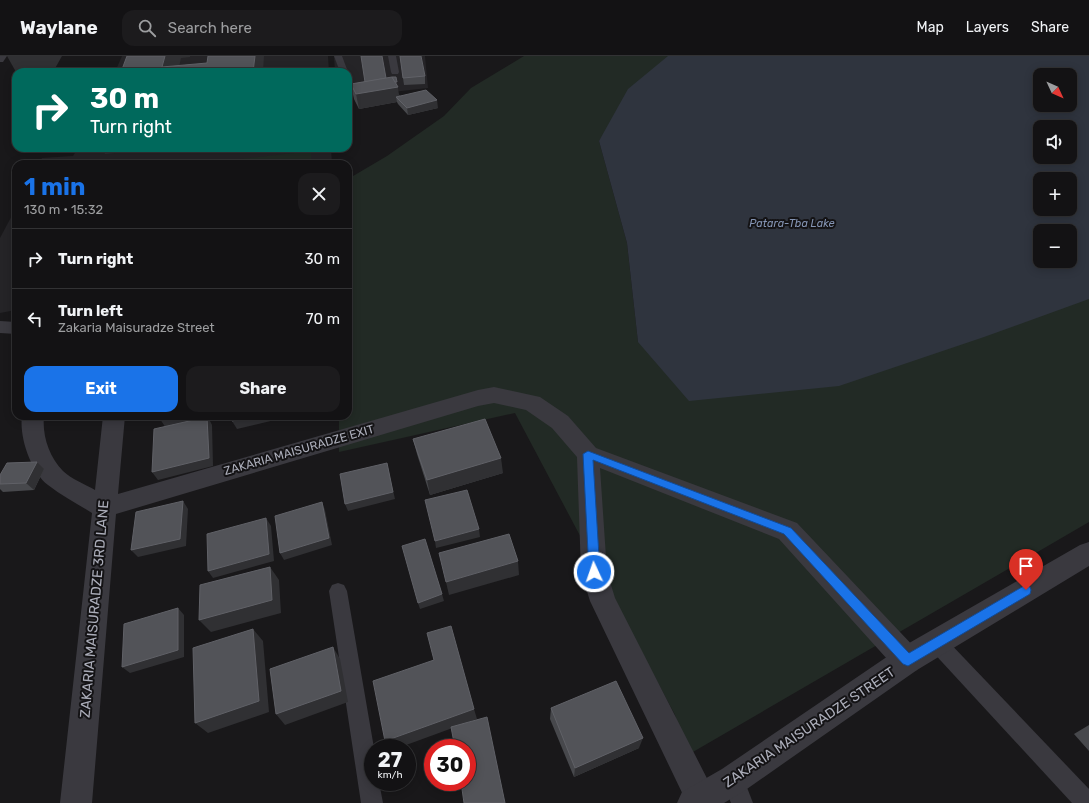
<!DOCTYPE html>
<html lang="en">
<head>
<meta charset="utf-8">
<style>
	body { margin:0; font-family:Rubik,sans-serif; background:#1c1b1d; color:#f1f3f6; height:100vh; display:flex; flex-direction:column; font-size:15px; white-space:nowrap }
	* { box-sizing:border-box; margin:0 }
	p { font-size:13px; color:#9d9ea0 }
	.icon { flex:none; width:22px; height:22px; fill:none; stroke:currentColor; stroke-width:2; stroke-linecap:round; stroke-linejoin:round }
	.map { position:relative; flex:1; overflow:hidden }
	.sheet { position:absolute; left:12px; top:104px; width:340px; height:260px; display:flex; flex-direction:column; background:#131214; border-radius:12px; box-shadow:0 2px 10px #0003,0 0 0 1px #323234 }
	.sheet>* { flex:none }
	.hud { position:absolute; left:12px; top:12px; width:340px; height:84px; border-radius:12px; box-shadow:0 2px 10px #0003,0 0 0 1px #323234; background:#00695c; color:#fff; overflow:hidden }
	.needle { width:26px; rotate:134deg }
	.controls { position:absolute; left:1033px; top:12px; display:grid; gap:8px }
	.controls a { display:grid; place-items:center; width:44px; height:44px; border-radius:8px; background:#131214; box-shadow:0 2px 10px #0003,0 0 0 1px #323234; font-size:20px }
	.speed { position:absolute; left:364px; top:683px; display:flex; gap:8px; font-size:20px; font-weight:700; text-align:center }
	.speed>* { display:grid; place-content:center; width:52px; height:52px; border-radius:50%; background:#131214; box-shadow:0 2px 10px #0003,0 0 0 1px #323234; line-height:1 }
	.speed small { font-size:10px; font-weight:400 }
	.speed .limit { border:6px solid #d22; background:#fff; color:#111 }
	.pin { position:absolute; display:grid; place-items:center; width:34px; height:34px; color:#fff; margin:-41px -17px; border-radius:50% 50% 50% 0; rotate:-45deg; box-shadow:0 0 4px #0007 }
	.pin .icon { rotate:45deg }
	.me { position:absolute; width:44px; margin:-22px; rotate:357deg; stroke-linejoin:round; filter:drop-shadow(0 0 3px #0008) }
	.turn { display:flex; align-items:center; gap:14px; height:84px; padding:0 12px; font-size:18px }
	.turn .icon { width:52px; height:52px; stroke-width:2.5 }
	.turn b { display:block; font-size:28px; line-height:34px }
	.round { display:grid; place-items:center; flex:none; width:42px; height:42px; border-radius:12px; background:#1c1b1d }
	.headline { display:flex; align-items:center; justify-content:space-between; height:68px; padding:0 12px }
	h1 { font-size:24px; font-weight:700; line-height:30px; color:#1a73e8 }
	.button { display:flex; gap:8px; margin-top:auto; padding:8px 12px }
	.button a { flex:1; height:46px; border-radius:12px; background:#1a73e8; color:#fff; font-size:16px; font-weight:700; line-height:46px; text-align:center }
	.button a+a { background:#1c1b1d; color:#f1f3f6 }
	ul { padding:0; list-style:none }
	li { display:flex; align-items:center; gap:12px; height:60px; padding:0 12px; border-top:1px solid #323234 }
	li div { flex:1 }
	li b { display:block; font-size:15px }
	li em { font-style:normal }
	header { display:flex; align-items:center; gap:24px; box-sizing:border-box; height:56px; padding:0 20px; background:#131214; border-bottom:1px solid #323234 }
	header strong { font-size:19px }
	nav { display:flex; gap:22px; margin-inline-start:auto; font-size:14px }
	.search { width:280px; height:36px; background:#1c1b1d; display:flex; align-items:center; gap:10px; box-sizing:border-box; padding:0 14px; border-radius:12px; color:#9d9ea0; font-size:15px }
	.map>svg:first-child { display:block }
	.built { fill:#252427 }
	.green { fill:#222a25 }
	.water { fill:#2f343e; fill-rule:evenodd }
	.lines { fill:none; stroke-linecap:round; stroke-linejoin:round }
	.service { fill:#3a393f; fill-rule:evenodd }
	.minor { fill:#3a393f; fill-rule:evenodd }
	.tertiary { fill:#3a393f; fill-rule:evenodd }
	.wall { fill:#47484c }
	.shaded-wall { fill:#303033 }
	.building { fill:#525358; stroke:#606167 }
	.route { fill:#1a73e8; stroke:#114b97 }
	.labels { text-anchor:middle; stroke-width:4; stroke-linejoin:round; paint-order:stroke }
	.far-water-label { font-size:11px; font-style:italic; fill:#8494b3; stroke:#141315 }
	.street-label { font-size:12px; fill:#abadb9; stroke:#141315 }
	.near-street-label { font-size:14px; fill:#abadb9; stroke:#141315 }
</style>
</head>
<body>
<header>
<strong>Waylane</strong>
<div class="search"><svg class="icon" aria-label="search" viewBox="0 0 24 24"><circle cx="10" cy="10" r="6"/><path d="M15 15l6 6"/></svg>Search here</div>
<nav><a>Map</a><a>Layers</a><a>Share</a></nav>
</header>
<div class="map">
<svg width="1089" height="747" viewBox="0 0 1089 747">
	<rect width="100%" height="100%" fill="#19181a"/>
	<g class="built">
		<path d="M122,0H328L329,16H115Z"/>
		<path d="M334,0H425L428,32L348,41V16H335Z"/>
		<path d="M78,92H331L332,108H39L42,102L73,100Z"/>
		<path d="M16,152V254L0,257V182Z"/>
	</g>
	<g class="green">
		<path d="M524,0H669L599,85L627,187L638,286L1089,243V466L686,700L675,659L515,357L339,396V360H348V123L387,100L444,60L471,32Z"/>
		<path d="M311,95V108H196Z"/>
	</g>
	<path class="water" d="M668,0H1089V243L984,281L839,330L689,345L638,286L627,187L599,85L628,33ZM1040,19H1070V49H1040ZM1040,71H1070V101H1040ZM1040,123H1070V153H1040ZM1040,175H1070V205H1040Z"/>
	<g class="lines">
		<g class="service">
			<path d="M0,0H7L3,6H0Z"/>
			<path d="M334,0H342L348,16H340Z"/>
			<path d="M388,0H396L399,16L398,18H392L391,16Z"/>
			<path d="M348,23L352,26L356,37L355,39L348,38Z"/>
			<path d="M338,527L344,529L347,535L374,692L373,726H379L383,747H361L329,535L332,529Z"/>
			<path d="M937,578L944,581L1089,733V747H1072L930,593L928,587L930,581Z"/>
			<path d="M733,713L741,716L753,747H731L722,724L725,716Z"/>
		</g>
		<g class="minor">
			<path d="M0,265L16,266V278L0,277Z"/>
			<path d="M494,331L540,341L568,360L596,392L797,467L917,594L921,604L917,614L907,618L897,614L779,483L600,412L607,516L615,542L717,742L715,747H687L590,545L581,516L577,401L552,372L526,354L494,347L478,350L116,458L92,747H60L92,457C78,448 62,440 48,429C31,416 19,381 22,360H44C42,379 49,401 63,415C71,423 85,428 95,434L103,360H125L118,438L478,334Z"/>
		</g>
		<path class="tertiary" d="M1089,486V510L917,614L744,735L724,747H677L682,736L722,713L897,594L1080,489Z"/>
	</g>
	<g class="wall">
		<path d="M400,0L425,20V28L404,29Z"/>
		<path d="M386,22L400,40L438,52L408,59L398,48L397,46L359,53L354,43L351,28Z"/>
		<path d="M413,383L503,417L430,439L417,398Z"/>
		<path d="M44,413L34,434L3,436L0,433V419Z"/>
		<path d="M551,652L639,692L574,721L550,663Z"/>
		<path d="M1089,669V695L1074,678Z"/>
	</g>
	<g class="shaded-wall">
		<path d="M7,0H62L53,16H16Z"/>
		<path d="M165,0H190V1L181,2L178,16L162,11Z"/>
		<path d="M255,0H264L263,16H253Z"/>
		<path d="M397,26L400,45L396,41L397,46L359,53L356,38L365,29Z"/>
		<path d="M437,44L438,52L408,59L407,52Z"/>
		<path d="M102,92H162L105,98Z"/>
		<path d="M158,360H211V365H210L212,369L213,410L158,424L152,416L168,375Z"/>
		<path d="M253,360H279V363L237,373L232,365Z"/>
		<path d="M501,402L503,417L430,439L427,424Z"/>
		<path d="M37,406L44,413L34,434L26,427Z"/>
		<path d="M387,407L395,443L348,455L345,448Z"/>
		<path d="M183,445L188,453L186,490L138,501L131,494Z"/>
		<path d="M322,446L325,454L332,489L284,504L280,497Z"/>
		<path d="M266,462L271,470L274,505L213,522L208,515Z"/>
		<path d="M479,473L480,481L436,492L435,485Z"/>
		<path d="M518,505L519,519L449,539L446,526Z"/>
		<path d="M270,511L279,524L281,557L211,576L199,564Z"/>
		<path d="M442,538L444,545L420,553L418,547Z"/>
		<path d="M178,552L184,559V601L130,617L122,611Z"/>
		<path d="M253,573L263,585L269,656L208,677L195,667Z"/>
		<path d="M333,591L340,603L348,646L285,669L276,658Z"/>
		<path d="M474,653L477,663L398,692H389L385,685Z"/>
		<path d="M643,682L639,692L574,721L575,712Z"/>
	</g>
	<g class="building">
		<path d="M127,0H165L162,11L207,7L208,0H255L253,16H121Z"/>
		<path d="M361,0H382L386,22L365,26Z"/>
		<path d="M400,0H421L425,20L403,22Z"/>
		<path d="M392,21L398,31L356,38L351,28Z"/>
		<path d="M392,21H396L397,26H395Z"/>
		<path d="M426,34L437,44L407,52L396,41Z"/>
		<path d="M232,360H253L232,365Z"/>
		<path d="M207,361L209,402L152,416L154,373Z"/>
		<path d="M485,363L501,402L427,424L413,383Z"/>
		<path d="M37,406L26,427L0,428V419L7,407Z"/>
		<path d="M387,407L393,436L345,448L340,418Z"/>
		<path d="M467,434L479,473L435,485L425,444Z"/>
		<path d="M183,445L180,483L131,494L136,456Z"/>
		<path d="M322,446L329,482L280,497L275,460Z"/>
		<path d="M266,462L269,498L208,515L207,478Z"/>
		<path d="M509,478L518,505L446,526L439,497Z"/>
		<path d="M425,483L442,538L418,547L402,490Z"/>
		<path d="M270,511L272,544L199,564L200,529Z"/>
		<path d="M178,552V594L122,611L124,568Z"/>
		<path d="M451,570L474,653L385,685L373,625L434,604L427,577Z"/>
		<path d="M253,573L259,645L195,667L193,592Z"/>
		<path d="M333,591L341,635L276,658L270,613Z"/>
		<path d="M616,625L643,682L575,712L551,652Z"/>
		<path d="M487,661L505,747H464L461,726H467V692H455L451,671Z"/>
	</g>
	<path class="route" d="M588,395L791,472L909,597L1022,531L1026,529L1030,531L1031,534L1030,538L908,610L903,608L784,478L593,404L600,516L598,520L594,521L591,520L589,516L583,398Z"/>
	<g class="labels">
		<g class="far-water-label">
			<text x="792" y="171">Patara-Tba Lake</text>
		</g>
		<g class="street-label">
			<text transform="translate(299 394) rotate(-16)" y="4">ZAKARIA MAISURADZE EXIT</text>
		</g>
		<g class="near-street-label">
			<text transform="translate(94 553) rotate(-85)" y="5">ZAKARIA MAISURADZE 3RD LANE</text>
			<text transform="translate(809 671) rotate(-34)" y="5">ZAKARIA MAISURADZE STREET</text>
		</g>
	</g>
</svg>
<div class="controls">
<a><svg class="needle" viewBox="-14 -14 28 28"><path d="M0-13l5 13h-10z" fill="#e53935"/><path d="M0 13l5-13h-10z" fill="#9d9ea0"/></svg></a>
<a><svg class="icon" aria-label="sound" viewBox="0 0 24 24"><path d="M4 9h4l5-4v14l-5-4H4zM17 9q2 3 0 6"/></svg></a>
<a>+</a>
<a>−</a>
</div>
<div class="speed"><div>27<small>km/h</small></div><div class="limit">30</div></div>
<div class="pin" style="left:1026px;top:534px;background:#d93025"><svg class="icon" aria-label="arrive" viewBox="0 0 24 24"><path d="M6 21V4h12l-3 4 3 4H6"/></svg></div>
<svg class="me" style="left:594px;top:516px" viewBox="-20 -20 40 40"><circle r="17" fill="#1a73e8" stroke="#fff" stroke-width="3"/><path d="M0-11L8 9 0 5-8 9z" fill="#fff"/></svg>
<div class="hud">
<div class="turn"><svg class="icon" aria-label="right" viewBox="0 0 24 24"><path d="M7 20v-9h11M14 6l5 5-5 5"/></svg><div><b>30 m</b>Turn right</div></div>
</div>
<section class="sheet">
<div class="headline"><div><h1>1 min</h1><p>130 m · 15:32</p></div><a class="round"><svg class="icon" aria-label="close" viewBox="0 0 24 24"><path d="M6 6l12 12M18 6L6 18"/></svg></a></div>
<ul>
<li><svg class="icon" aria-label="right" viewBox="0 0 24 24"><path d="M7 20v-9h11M14 6l5 5-5 5"/></svg><div><b>Turn right</b></div><em>30 m</em></li>
<li><svg class="icon" aria-label="left" viewBox="0 0 24 24"><path d="M17 20v-9H6M10 6l-5 5 5 5"/></svg><div><b>Turn left</b><p>Zakaria Maisuradze Street</p></div><em>70 m</em></li>
</ul>
<div class="button"><a>Exit</a><a>Share</a></div>
</section>
</div>
</body>
</html>
